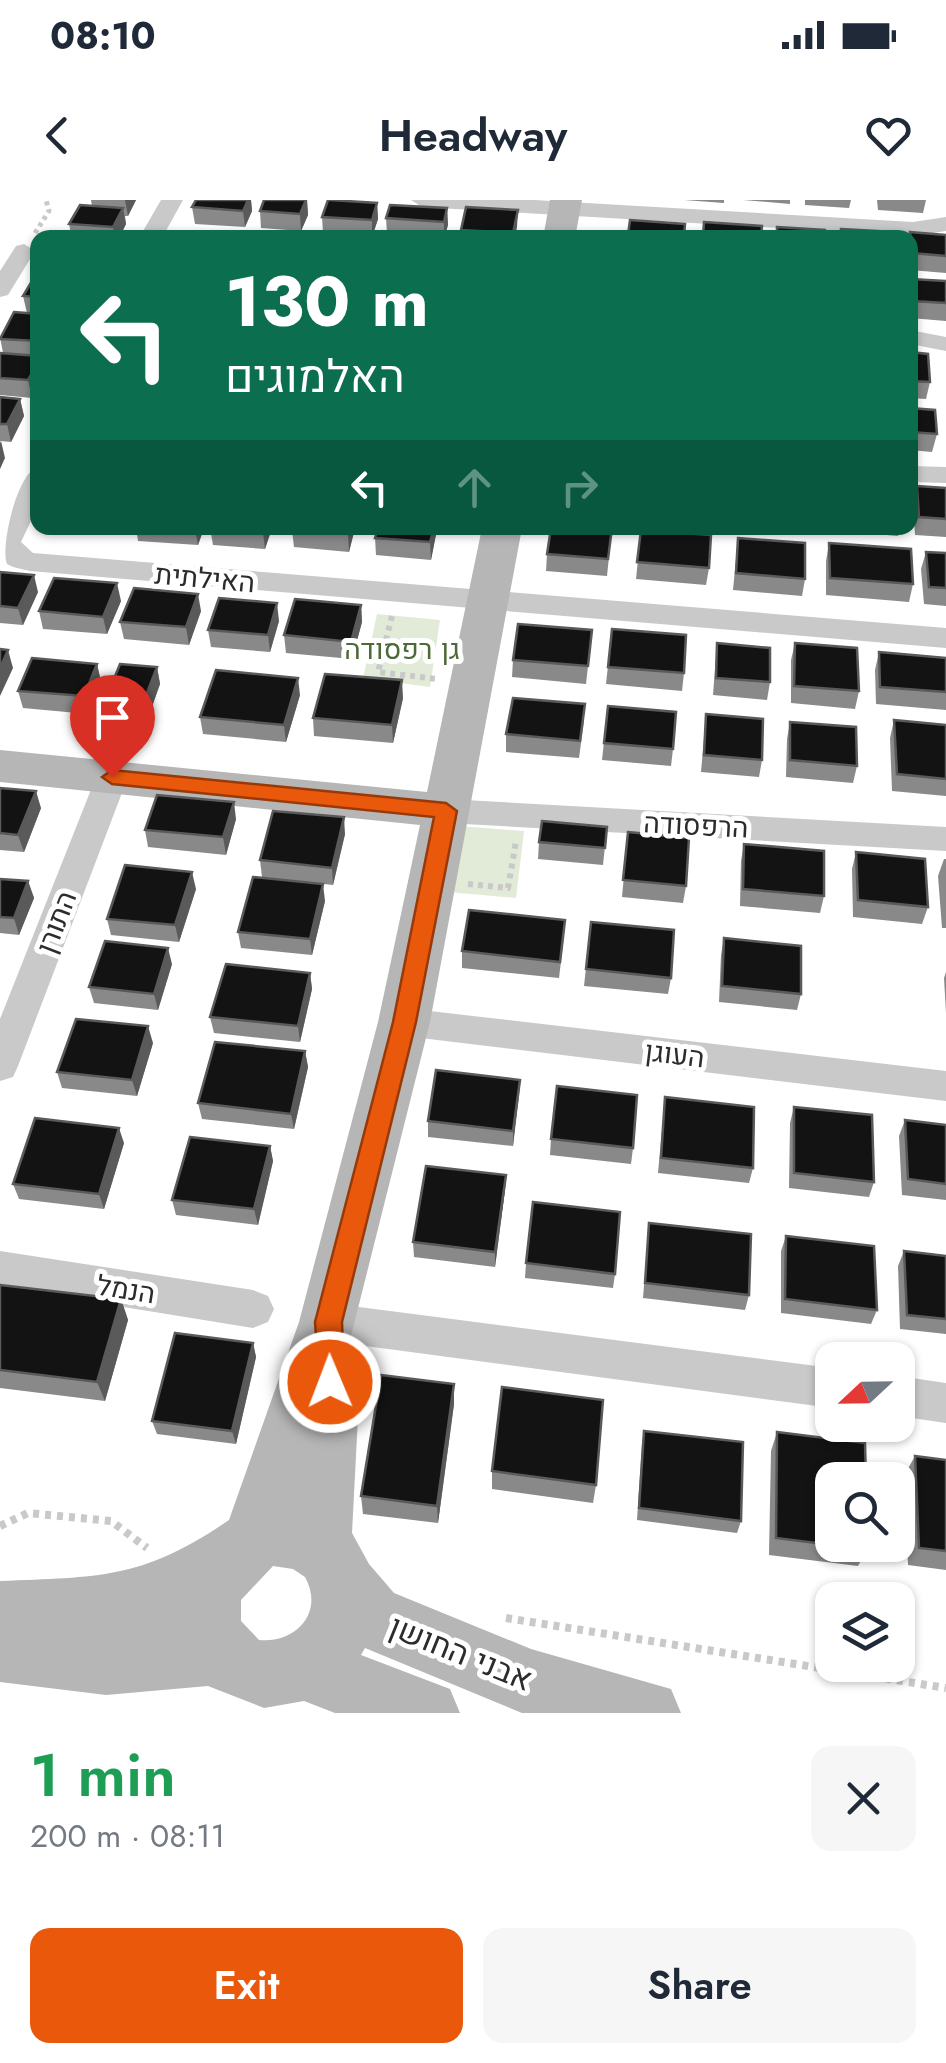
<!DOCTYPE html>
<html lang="en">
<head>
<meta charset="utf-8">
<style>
	body { margin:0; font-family:Jost,Heebo,sans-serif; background:#f6f6f7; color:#1f2937; height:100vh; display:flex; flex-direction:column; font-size:38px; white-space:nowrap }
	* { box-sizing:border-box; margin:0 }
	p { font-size:32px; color:#747a83 }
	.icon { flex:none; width:55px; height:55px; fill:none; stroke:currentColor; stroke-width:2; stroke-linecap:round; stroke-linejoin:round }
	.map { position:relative; height:1513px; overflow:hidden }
	.panel { display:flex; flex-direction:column; background:#fff; flex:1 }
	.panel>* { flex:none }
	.top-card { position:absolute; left:30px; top:30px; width:888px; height:305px; border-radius:20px; box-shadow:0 2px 8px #0004; background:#0b6e4f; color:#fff; overflow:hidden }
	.needle { width:65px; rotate:248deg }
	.buttons { position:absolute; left:815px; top:1142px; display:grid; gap:20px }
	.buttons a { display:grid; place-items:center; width:100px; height:100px; border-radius:20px; background:#fff; box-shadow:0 2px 8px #0004; font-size:50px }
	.pin { position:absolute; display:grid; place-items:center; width:85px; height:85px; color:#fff; margin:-102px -42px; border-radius:50% 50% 50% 0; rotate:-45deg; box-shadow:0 0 10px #0007 }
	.pin .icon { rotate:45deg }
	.me { position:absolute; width:110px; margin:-55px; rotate:359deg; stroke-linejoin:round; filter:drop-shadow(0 0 8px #0008) }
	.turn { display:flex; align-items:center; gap:35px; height:210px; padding:0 30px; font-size:45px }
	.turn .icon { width:130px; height:130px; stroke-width:2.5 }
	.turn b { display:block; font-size:70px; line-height:85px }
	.lanes { display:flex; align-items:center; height:95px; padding:0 30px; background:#0003; justify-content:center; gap:50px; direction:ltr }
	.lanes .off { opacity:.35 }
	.round { display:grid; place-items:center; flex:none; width:105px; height:105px; border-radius:20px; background:#f6f6f7 }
	.overview { display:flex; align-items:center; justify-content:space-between; height:170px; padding:0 30px }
	h1 { font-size:60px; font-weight:600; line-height:75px; color:#1e9e55 }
	.primary-button { display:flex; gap:20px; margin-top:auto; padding:20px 30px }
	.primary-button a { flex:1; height:115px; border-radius:20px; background:#ea580c; color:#fff; font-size:40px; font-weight:600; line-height:115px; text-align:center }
	.primary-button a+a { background:#f6f6f7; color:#1f2937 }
	.status { display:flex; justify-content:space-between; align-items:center; height:70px; padding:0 50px; background:#fff; direction:ltr }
	.status svg { height:28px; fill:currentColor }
	header { display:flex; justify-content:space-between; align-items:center; height:130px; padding:0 30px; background:#fff; font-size:45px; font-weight:600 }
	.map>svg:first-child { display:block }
	.green { fill:#e2ebd8 }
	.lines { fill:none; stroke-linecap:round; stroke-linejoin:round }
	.path-far2 { stroke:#c9c9c9; stroke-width:5; stroke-dasharray:4 4; stroke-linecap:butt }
	.path-far1 { stroke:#c9c9c9; stroke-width:6; stroke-dasharray:5 5; stroke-linecap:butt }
	.path { stroke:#c9c9c9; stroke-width:8; stroke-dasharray:6 6; stroke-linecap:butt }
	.street { fill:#c9c9c9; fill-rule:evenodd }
	.secondary { fill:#b6b6b6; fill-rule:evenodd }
	.wall { fill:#898989 }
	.shaded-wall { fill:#5a5a5a }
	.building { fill:#131313; stroke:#5a5a5a; stroke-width:2.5 }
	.route { fill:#ea580c; stroke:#983908; stroke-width:2.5 }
	.labels { text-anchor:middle; stroke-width:10; stroke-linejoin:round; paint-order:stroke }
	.street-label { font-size:28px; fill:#2c2c2c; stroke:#fff }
	.park-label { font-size:28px; fill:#4d6938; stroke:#fff }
	.near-street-label { font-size:32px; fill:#2c2c2c; stroke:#fff }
</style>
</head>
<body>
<div class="status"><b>08:10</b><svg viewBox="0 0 49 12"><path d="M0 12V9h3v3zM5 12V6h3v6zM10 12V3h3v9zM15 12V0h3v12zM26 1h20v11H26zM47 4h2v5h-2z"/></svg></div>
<header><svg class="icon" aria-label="back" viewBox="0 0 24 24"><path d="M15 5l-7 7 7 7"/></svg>Headway<svg class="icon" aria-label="heart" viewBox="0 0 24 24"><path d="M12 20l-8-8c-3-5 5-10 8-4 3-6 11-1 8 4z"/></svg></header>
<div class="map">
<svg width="946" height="1513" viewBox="0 0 946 1513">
	<rect width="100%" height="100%" fill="#fff"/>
	<g class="green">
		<path d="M377,414L440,420L430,487L363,478Z"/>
		<path d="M458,626L524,631L516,698L448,692Z"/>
	</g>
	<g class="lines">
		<path class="path-far2" d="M35,33L49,11L46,0"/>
		<g class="path-far1">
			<path d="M392,416L378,472L437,479"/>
			<path d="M468,684L508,688L516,641"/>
		</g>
		<g class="path">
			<path d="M0,1326L28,1313L111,1321L147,1348"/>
			<path d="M506,1418L946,1488"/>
		</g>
		<g class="street">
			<path d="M161,0H183L162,38H139Z"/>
			<path d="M411,0H534L913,22L946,17V31L913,36L422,7Z"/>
			<path d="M24,44L35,51L8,95L0,97V71L16,46Z"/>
			<path d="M910,130L946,137V151L910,144Z"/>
			<path d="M910,266L946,267V283L910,282Z"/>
			<path d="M38,267V306L21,342L33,353L946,428V448L30,371C23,369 13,368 7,364C0,348 17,272 38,267Z"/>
			<path d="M112,566L123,569L128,577L18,866L13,877L0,881V819L96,577L101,569Z"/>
			<path d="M446,599L946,627V651L446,623L435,619L430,611L435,603Z"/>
			<path d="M404,808L946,871V901L404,836L391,832L386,822L391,812Z"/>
			<path d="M0,1051L253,1090L268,1096L274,1109L268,1122L253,1128L0,1087Z"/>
			<path d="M328,1103L832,1168V1208L328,1141L313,1135L307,1122L313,1109Z"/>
			<path d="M898,1176L946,1183V1223L898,1216Z"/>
		</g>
		<g class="secondary">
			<path d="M550,0H582L575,38H543Z"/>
			<path d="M482,328H522L430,822L346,1156L360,1178L352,1333L369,1364L394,1393L531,1449L671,1489L681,1513H522L365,1448L361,1455L450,1489L460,1513H335L304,1501L264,1508L208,1486L106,1495L0,1482V1381C101,1377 143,1379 229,1320L299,1122L378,822L420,625L0,582V550L427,592ZM273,1366L293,1369L305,1377C325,1413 295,1444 259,1440L241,1421V1400Z"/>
		</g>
	</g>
	<g class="wall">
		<path d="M91,0H136L128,16H125L126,24L119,38H54L71,34L69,24L92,6Z"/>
		<path d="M196,0H251L252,11L245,27L195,24L192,7Z"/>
		<path d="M307,0L308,15L301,31L261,28L260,11Z"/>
		<path d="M684,0H724V3Z"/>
		<path d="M743,0H790V4Z"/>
		<path d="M805,0H851L849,8L805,5Z"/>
		<path d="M877,0H926L923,13L878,10Z"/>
		<path d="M377,3L378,19L372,37L323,33L322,17Z"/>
		<path d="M447,8L448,25L444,38L387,34L386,18Z"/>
		<path d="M518,10L515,38H461V30Z"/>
		<path d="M910,32L946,35V73L910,70Z"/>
		<path d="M38,71V187L32,198L0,195V153H3L0,137L27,113L23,96Z"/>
		<path d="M910,79L946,81V121L910,118Z"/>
		<path d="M910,152L930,182L926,199L910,198Z"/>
		<path d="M0,197L20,199L24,216L11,242L0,241Z"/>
		<path d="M910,208L937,234L932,252L910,250Z"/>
		<path d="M917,286L946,288V337L915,335L913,304Z"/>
		<path d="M48,328H120L117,334Z"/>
		<path d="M136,328H204L198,345L138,341Z"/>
		<path d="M210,328H272L265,349L213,345Z"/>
		<path d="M355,328L349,352L294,347L292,330Z"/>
		<path d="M378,328H437L431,360L376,355L375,338Z"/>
		<path d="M612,328L607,376L546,371L547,354Z"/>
		<path d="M828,328H900L898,336L828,330Z"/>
		<path d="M641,330L709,368L706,385L636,379Z"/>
		<path d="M738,338L805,379L802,396L733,390Z"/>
		<path d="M829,343L913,384L909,402L826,395V361Z"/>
		<path d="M926,352L946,353V406L924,404L921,369Z"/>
		<path d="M0,372L38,392L23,425L0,423Z"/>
		<path d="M121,401L107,434L43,429L39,411Z"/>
		<path d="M361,405L362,422L352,459L286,453L284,435Z"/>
		<path d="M201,411L189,445L124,439L120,422Z"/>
		<path d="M279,421L270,452L211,447L208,430Z"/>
		<path d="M612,429L684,473L682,491L606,484Z"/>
		<path d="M592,430L586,484L512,477L513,460Z"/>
		<path d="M717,443L770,482L767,500L713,495Z"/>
		<path d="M795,443L859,491L855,509L791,503V460Z"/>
		<path d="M879,452L946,458V510L876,504L875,470Z"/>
		<path d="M97,464L101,482L88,514L23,508L18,491Z"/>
		<path d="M157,467L160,484L144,529L106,526L102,508Z"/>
		<path d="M300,495L286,542L203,534L200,517Z"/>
		<path d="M403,498L393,543L314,536L313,518Z"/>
		<path d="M608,506L673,549L671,566L602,560Z"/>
		<path d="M706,514L762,560L759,577L701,572Z"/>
		<path d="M894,520L946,525V596L892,591L890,538Z"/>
		<path d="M584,521L579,558L506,552V534Z"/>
		<path d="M790,522L857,566L853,583L786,577L787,539Z"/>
		<path d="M0,588L41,608L24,652L0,650Z"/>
		<path d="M236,619L226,655L148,647L145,630Z"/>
		<path d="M607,627L603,665L538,659L539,642Z"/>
		<path d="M628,632L686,686L683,703L622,697Z"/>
		<path d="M345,634L333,685L262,677L260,660Z"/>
		<path d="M744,644L824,696L820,713L740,706L741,661Z"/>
		<path d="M856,652L928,707L922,724L853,717L852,669Z"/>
		<path d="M944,659H946V728H942L938,676Z"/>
		<path d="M0,679L28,681L34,698L19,735L0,733Z"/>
		<path d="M196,689L179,742L111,735L107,719Z"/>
		<path d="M325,701L312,755L241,748L238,732Z"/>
		<path d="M591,722L671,778L668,794L584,786Z"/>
		<path d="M564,736L559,778L462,768V751Z"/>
		<path d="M724,738L801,794L797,810L719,802L721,755Z"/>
		<path d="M172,764L158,810L94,803L89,787Z"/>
		<path d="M946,772V813L944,778Z"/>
		<path d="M310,773L312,789L300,842L214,833L210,817Z"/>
		<path d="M153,843L137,896L62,888L57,872Z"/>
		<path d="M305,851L308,867L294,929L202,919L198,903Z"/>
		<path d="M520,880L513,946L428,937V921Z"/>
		<path d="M665,897L753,968L749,983L658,973Z"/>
		<path d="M794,907L874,982L869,997L789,988L790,923Z"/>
		<path d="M905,920L946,925V1000L902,995L899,936Z"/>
		<path d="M551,939L633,948L631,964L550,955Z"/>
		<path d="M124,943L104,1009L19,999L13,984Z"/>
		<path d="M270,946L273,961L258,1025L176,1015L172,1000Z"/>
		<path d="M506,975L505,990L495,1067L414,1057L413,1042Z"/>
		<path d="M649,1023L749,1095L745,1110L643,1098Z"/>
		<path d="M786,1036L877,1110L871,1124L781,1113V1051Z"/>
		<path d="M904,1051L946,1056V1134L900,1129L898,1066Z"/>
		<path d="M526,1063L615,1074L613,1088L525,1078Z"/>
		<path d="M0,1085L121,1099L128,1120L105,1201L0,1188Z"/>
		<path d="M253,1143L256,1157L236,1244L157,1234L152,1221Z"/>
		<path d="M454,1204L438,1323L363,1314L361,1296Z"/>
		<path d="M644,1231L741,1321L737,1333L637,1320L642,1244Z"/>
		<path d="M777,1232L867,1349L858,1366L769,1355L771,1251Z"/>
		<path d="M915,1256L946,1260V1370L908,1365L905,1274Z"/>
		<path d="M492,1271L596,1285L593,1303L492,1289Z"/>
	</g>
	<g class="shaded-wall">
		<path d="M125,0H136L128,16Z"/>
		<path d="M248,0H251L252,11L245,27L243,11Z"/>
		<path d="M307,0L308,15L301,31L300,14Z"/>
		<path d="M377,3L378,19L372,37V20Z"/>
		<path d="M123,8L126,24L119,38H115L113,27Z"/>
		<path d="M447,8L448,25L444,38V22Z"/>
		<path d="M518,10L517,27L515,38H513Z"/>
		<path d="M38,163V187L32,198L28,180Z"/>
		<path d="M20,199L24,216L11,242L7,224Z"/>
		<path d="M1,241L5,258L0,269V243Z"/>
		<path d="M195,328H204L198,345Z"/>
		<path d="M264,328H272L265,349L263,332Z"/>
		<path d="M349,328H355L349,352L348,334Z"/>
		<path d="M434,328H437V330L431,360L430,342Z"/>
		<path d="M34,375L38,392L23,425L18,408Z"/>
		<path d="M117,383L121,401L107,434L103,417Z"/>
		<path d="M198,394L201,411L189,445L186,427Z"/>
		<path d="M277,403L279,421L270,452L268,435Z"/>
		<path d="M361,405L362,422L352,459L351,442Z"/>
		<path d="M8,450L13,468L0,496V468Z"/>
		<path d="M97,464L101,482L88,514L84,496Z"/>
		<path d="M157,467L160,484L144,529L140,511Z"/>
		<path d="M298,478L300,495L286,542L284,525Z"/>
		<path d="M402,480L403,498L393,543L392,525Z"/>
		<path d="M36,591L41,608L24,652L18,635Z"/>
		<path d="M234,602L236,619L226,655L223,637Z"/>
		<path d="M344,617L345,634L333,685L332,668Z"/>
		<path d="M192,672L196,689L179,742L175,725Z"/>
		<path d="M28,681L34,698L19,735L14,718Z"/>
		<path d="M323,684L325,701L312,755L310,739Z"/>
		<path d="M168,748L172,764L158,810L154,794Z"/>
		<path d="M310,773L312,789L300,842L298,826Z"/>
		<path d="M148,826L153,843L137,896L132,880Z"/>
		<path d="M305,851L308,867L294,929L291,914Z"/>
		<path d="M520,880L519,896L513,946V931Z"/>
		<path d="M119,928L124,943L104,1009L99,994Z"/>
		<path d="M270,946L273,961L258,1025L254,1009Z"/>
		<path d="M506,975L505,990L495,1067V1052Z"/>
		<path d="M121,1099L128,1120L105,1201L97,1182Z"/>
		<path d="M253,1143L256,1157L236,1244L232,1231Z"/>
		<path d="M454,1184V1204L438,1323L437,1306Z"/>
	</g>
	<g class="building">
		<path d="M196,0H248L243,11L192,7Z"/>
		<path d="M264,0H306L300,14L260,11Z"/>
		<path d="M328,0H331L377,3L372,20L322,17Z"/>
		<path d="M80,5L123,8L113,27L69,24Z"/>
		<path d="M390,5L447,8L444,22L386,18Z"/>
		<path d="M466,7L518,10L513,33L461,30Z"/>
		<path d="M630,20L685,24L684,38L628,35Z"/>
		<path d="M704,22L762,26L761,38H703Z"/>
		<path d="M777,27L825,30L826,38H777Z"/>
		<path d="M841,29L894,32L895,38H841Z"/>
		<path d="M179,32L234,36V38H177Z"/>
		<path d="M910,32L946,35V56L912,53Z"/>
		<path d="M57,33L105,36L104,38H54Z"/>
		<path d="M248,34L300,37L247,38Z"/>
		<path d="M38,71V97L23,96Z"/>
		<path d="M910,79L946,81V103L912,101Z"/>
		<path d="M14,112L38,114V141L0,139Z"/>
		<path d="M910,152L928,154L930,182L910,181Z"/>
		<path d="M0,153L38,156V163L28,180L0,178Z"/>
		<path d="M0,197L20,199L7,224H0Z"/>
		<path d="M910,208L935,210L937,234L910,232Z"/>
		<path d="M917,286L946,288V319L919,317Z"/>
		<path d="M210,328H264L263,332Z"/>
		<path d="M292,328H349L348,334L292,330Z"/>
		<path d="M378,328H434L430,342L375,338Z"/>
		<path d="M551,328H612L608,359L547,354Z"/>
		<path d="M641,330L711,335L709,368L637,362Z"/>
		<path d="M738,338L805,343V379L736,373Z"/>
		<path d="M829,343L911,349L913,384L830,378Z"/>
		<path d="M926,352L946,353V388L929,387Z"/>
		<path d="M0,372L34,375L18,408L0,406Z"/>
		<path d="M54,378L117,383L103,417L39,411Z"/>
		<path d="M134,388L198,394L186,427L120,422Z"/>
		<path d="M219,398L277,403L268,435L208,430Z"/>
		<path d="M295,399L361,405L351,442L284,435Z"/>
		<path d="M518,424L592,430L588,466L513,460Z"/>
		<path d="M612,429L686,435L684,473L608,467Z"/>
		<path d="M717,443L770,448V482L716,478Z"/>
		<path d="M795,443L857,448L859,491L794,486Z"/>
		<path d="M0,449L8,450L0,468Z"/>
		<path d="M879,452L946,458V492L880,487Z"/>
		<path d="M32,458L97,464L84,496L18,491Z"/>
		<path d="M120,464L157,467L140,511L102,508Z"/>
		<path d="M216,470L298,478L284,525L200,517Z"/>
		<path d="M325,474L402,480L392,525L313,518Z"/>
		<path d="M513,498L585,504L580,541L506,534Z"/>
		<path d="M608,506L676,512L673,549L604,543Z"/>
		<path d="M706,514L763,519L762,560L704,555Z"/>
		<path d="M894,520L946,525V579L897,574Z"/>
		<path d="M790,522L856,527L857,566L790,560Z"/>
		<path d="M0,588L36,591L18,635L0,633Z"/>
		<path d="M157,595L234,602L223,637L145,630Z"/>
		<path d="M273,611L344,617L332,668L260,660Z"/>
		<path d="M542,621L607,627L605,648L539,642Z"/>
		<path d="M628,632L689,638L686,686L623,680Z"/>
		<path d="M744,644L824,651V696L743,689Z"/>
		<path d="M856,652L925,659L928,707L858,700Z"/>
		<path d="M125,665L192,672L175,725L107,719Z"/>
		<path d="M253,677L323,684L310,739L238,732Z"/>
		<path d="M0,679L28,681L14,718L0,717Z"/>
		<path d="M469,710L565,720L560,762L462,751Z"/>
		<path d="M591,722L674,730L671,778L586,769Z"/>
		<path d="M724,738L801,746V794L722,786Z"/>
		<path d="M105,741L168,748L154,794L89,787Z"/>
		<path d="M226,764L310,773L298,826L210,817Z"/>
		<path d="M76,819L148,826L132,880L57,872Z"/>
		<path d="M215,842L305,851L291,914L198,903Z"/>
		<path d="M436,870L520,880L513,931L428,921Z"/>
		<path d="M557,886L637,895L633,948L551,939Z"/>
		<path d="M665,897L754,907L753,968L661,958Z"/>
		<path d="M794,907L872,915L874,982L794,973Z"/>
		<path d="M35,918L119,928L99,994L13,984Z"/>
		<path d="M905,920L946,925V984L908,979Z"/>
		<path d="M190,937L270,946L254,1009L172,1000Z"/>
		<path d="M426,966L506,975L495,1052L413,1042Z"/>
		<path d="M533,1002L620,1012L615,1074L526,1063Z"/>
		<path d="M649,1023L751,1034L749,1095L645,1083Z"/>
		<path d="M786,1036L874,1046L877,1110L785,1099Z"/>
		<path d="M904,1051L946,1056V1119L907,1115Z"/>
		<path d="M0,1085L121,1099L97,1182L0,1170Z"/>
		<path d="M175,1133L253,1143L232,1231L152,1221Z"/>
		<path d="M381,1175L454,1184L437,1306L361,1296Z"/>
		<path d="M502,1187L603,1200L596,1285L492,1271Z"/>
		<path d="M644,1231L743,1242L741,1321L639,1308Z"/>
		<path d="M777,1232L865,1243L866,1280H832V1345L776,1338Z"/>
		<path d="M915,1256L946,1260V1351L919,1348Z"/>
		<path d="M834,1345H867V1349Z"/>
	</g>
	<path class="route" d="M112,570L446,603L457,611L416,822L342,1122L344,1182L340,1191L330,1194L320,1191L315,1122L393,822L434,617L112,584L102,577Z"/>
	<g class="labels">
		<g class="street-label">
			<text transform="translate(205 378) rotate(5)" y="10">האילתית</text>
			<text transform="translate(696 625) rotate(3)" y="10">הרפסודה</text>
			<text transform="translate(56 722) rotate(-69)" y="10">התורן</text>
			<text transform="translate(675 854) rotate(7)" y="10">העוגן</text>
			<text transform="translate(126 1089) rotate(9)" y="10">הנמל</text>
		</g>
		<g class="park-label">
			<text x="402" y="459">גן רפסודה</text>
		</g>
		<g class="near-street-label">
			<text transform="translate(461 1453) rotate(22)" y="11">אבני החושן</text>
		</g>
	</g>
</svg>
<div class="buttons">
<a><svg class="needle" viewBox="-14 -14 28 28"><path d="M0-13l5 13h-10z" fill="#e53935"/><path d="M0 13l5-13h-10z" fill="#747a83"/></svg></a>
<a><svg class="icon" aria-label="search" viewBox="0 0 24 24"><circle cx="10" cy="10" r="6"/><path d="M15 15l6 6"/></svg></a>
<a><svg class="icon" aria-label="layers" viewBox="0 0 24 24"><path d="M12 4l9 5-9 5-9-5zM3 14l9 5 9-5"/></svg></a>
</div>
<div class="pin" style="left:112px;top:577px;background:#d93025"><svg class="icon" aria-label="arrive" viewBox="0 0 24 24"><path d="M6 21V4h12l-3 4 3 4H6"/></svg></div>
<svg class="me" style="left:330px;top:1182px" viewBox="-20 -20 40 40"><circle r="17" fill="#ea580c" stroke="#fff" stroke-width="3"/><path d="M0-11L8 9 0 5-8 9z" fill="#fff"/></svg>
<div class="top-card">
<div class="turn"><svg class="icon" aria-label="left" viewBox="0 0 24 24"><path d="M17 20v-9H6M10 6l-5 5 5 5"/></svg><div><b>130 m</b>האלמוגים</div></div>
<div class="lanes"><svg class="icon" aria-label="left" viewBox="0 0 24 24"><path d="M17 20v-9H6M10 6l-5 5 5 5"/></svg><svg class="icon off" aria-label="ahead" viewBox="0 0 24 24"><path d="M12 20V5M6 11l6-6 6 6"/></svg><svg class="icon off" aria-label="right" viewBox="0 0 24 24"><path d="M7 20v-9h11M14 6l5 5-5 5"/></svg></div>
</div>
</div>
<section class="panel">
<div class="overview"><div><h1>1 min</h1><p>200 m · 08:11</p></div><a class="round"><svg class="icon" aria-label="close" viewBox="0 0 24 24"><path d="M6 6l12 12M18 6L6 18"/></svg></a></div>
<div class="primary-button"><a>Exit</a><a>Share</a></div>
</section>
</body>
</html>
